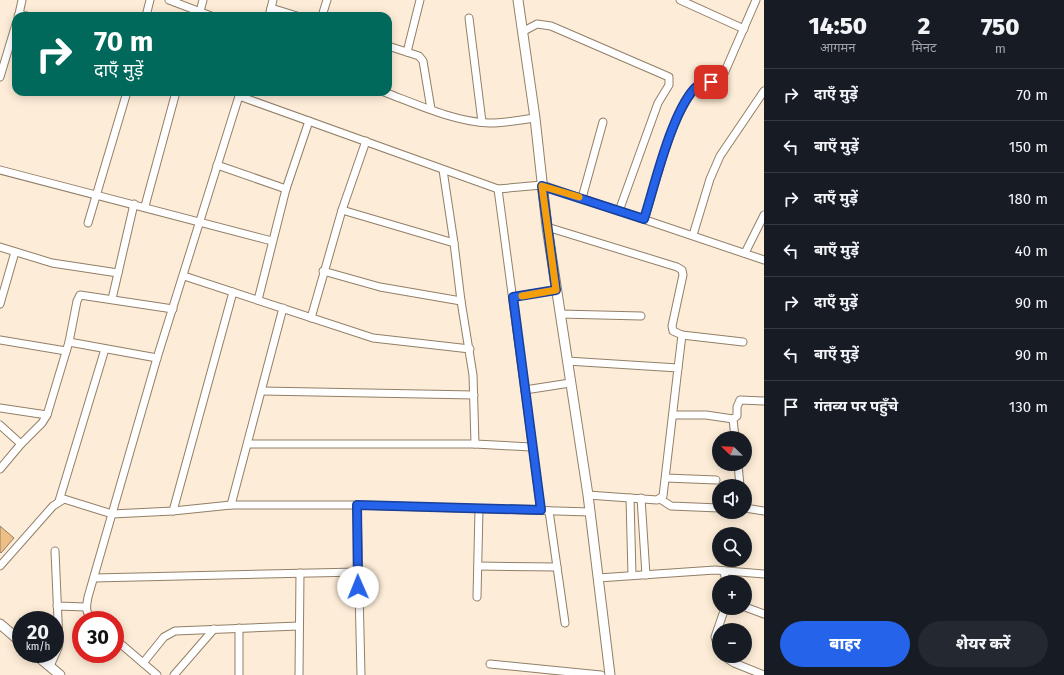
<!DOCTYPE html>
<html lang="hi">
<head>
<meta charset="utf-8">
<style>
	body { margin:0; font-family:"Fira Sans","Noto Sans Devanagari",sans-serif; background:#242831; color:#f1f3f6; height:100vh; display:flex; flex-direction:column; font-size:15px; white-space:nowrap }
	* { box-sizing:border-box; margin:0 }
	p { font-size:13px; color:#9ea1a6 }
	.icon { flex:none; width:22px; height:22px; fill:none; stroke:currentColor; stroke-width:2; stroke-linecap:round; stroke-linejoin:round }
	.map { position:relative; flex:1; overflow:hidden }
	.panel { display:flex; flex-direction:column; background:#171b24; width:300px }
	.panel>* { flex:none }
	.banner { position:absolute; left:12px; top:12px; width:380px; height:84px; border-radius:12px; box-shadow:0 2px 10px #0003; background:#00695c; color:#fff; overflow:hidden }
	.needle { width:26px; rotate:293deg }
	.buttons { position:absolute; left:712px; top:431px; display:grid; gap:8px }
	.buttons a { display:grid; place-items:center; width:40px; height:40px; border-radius:50%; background:#171b24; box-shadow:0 2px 10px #0003; font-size:20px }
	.speed { position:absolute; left:12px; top:611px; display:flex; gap:8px; font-size:20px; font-weight:700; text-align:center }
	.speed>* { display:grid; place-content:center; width:52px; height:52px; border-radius:50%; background:#171b24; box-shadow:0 2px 10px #0003; line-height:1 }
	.speed small { font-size:10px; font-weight:400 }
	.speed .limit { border:6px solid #d22; background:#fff; color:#111 }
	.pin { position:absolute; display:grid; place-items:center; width:34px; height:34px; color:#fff; margin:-17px; border-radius:8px; box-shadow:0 2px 6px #0006 }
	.me { position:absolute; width:44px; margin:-22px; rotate:359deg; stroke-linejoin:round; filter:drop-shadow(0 0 3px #0008) }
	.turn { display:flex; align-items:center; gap:14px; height:84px; padding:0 16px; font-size:18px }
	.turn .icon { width:52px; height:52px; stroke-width:2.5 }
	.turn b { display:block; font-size:28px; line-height:34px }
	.eta { display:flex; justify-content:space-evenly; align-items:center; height:68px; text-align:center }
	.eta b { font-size:24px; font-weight:800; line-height:28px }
	.action { display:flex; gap:8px; margin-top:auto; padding:8px 16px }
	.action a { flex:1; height:46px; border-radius:24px; background:#2563eb; color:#fff; font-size:16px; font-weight:800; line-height:46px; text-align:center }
	.action a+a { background:#242831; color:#f1f3f6 }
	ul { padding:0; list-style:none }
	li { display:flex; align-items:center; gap:12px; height:52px; padding:0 16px; border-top:1px solid #363941 }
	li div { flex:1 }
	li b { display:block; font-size:15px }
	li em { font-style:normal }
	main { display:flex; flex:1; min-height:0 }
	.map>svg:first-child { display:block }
	.building { fill:#edbf85; stroke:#917e66 }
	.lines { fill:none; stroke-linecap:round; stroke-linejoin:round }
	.street-casing { stroke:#927f68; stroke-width:9 }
	.secondary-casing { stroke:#927f68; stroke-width:11 }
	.street { stroke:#fff; stroke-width:7 }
	.secondary { stroke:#fff; stroke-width:9 }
	.route-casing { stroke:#184099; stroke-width:10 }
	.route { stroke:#2563eb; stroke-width:7 }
	.slow { stroke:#f59e0b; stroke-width:7 }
</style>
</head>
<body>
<main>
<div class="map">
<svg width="764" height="675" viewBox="0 0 764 675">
	<rect width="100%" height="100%" fill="#fdecd7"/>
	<path class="building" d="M0,526L14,538L1,553L0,552Z"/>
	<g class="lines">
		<g class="street-casing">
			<g id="street">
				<path d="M169,0L211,16"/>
				<path d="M273,0L271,8L297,16"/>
				<path d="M680,0L744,29"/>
				<path d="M19,14L22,0"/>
				<path d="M199,15L203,0"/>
				<path d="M18,16L19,14L27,16"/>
				<path d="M146,16L150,0"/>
				<path d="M269,16L271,8"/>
				<path d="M322,16L327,0"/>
				<path d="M469,18L482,122"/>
				<path d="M522,32L537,24L551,26L669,77V85L658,103L619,211"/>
				<path d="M388,46L419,56L423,61L431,109"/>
				<path d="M407,52L420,0"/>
				<path d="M0,77L16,24"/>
				<path d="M240,92L239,96L498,189L542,185L764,260"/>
				<path d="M384,92C416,104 455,122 489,123C504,123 520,120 535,118"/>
				<path d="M217,165L286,189"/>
				<path d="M0,170L272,241"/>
				<path d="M443,170L454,243L461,301L473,375L475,444"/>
				<path d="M498,189L541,510"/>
				<path d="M582,198L603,122"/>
				<path d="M145,206L176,92"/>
				<path d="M342,210L454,243"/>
				<path d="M644,219C656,183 670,118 694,90C702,80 716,85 723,76L756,0"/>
				<path d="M88,223L127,92"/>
				<path d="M547,227L677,267L682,270L683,275L672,326L673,331L682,335L743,342"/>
				<path d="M693,235L710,179L720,156L764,91"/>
				<path d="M0,247L52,263L118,273"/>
				<path d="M745,253L764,215"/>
				<path d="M323,271L380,287L461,301"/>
				<path d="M184,276L373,338L470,349"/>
				<path d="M513,297L556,290"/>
				<path d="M112,299L134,204"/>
				<path d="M258,300L286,189L309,121"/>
				<path d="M0,304L15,252"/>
				<path d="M560,314L641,316"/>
				<path d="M311,318L342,210L366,141"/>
				<path d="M0,340L66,351"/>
				<path d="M69,342L157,358"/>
				<path d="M567,361L678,368L663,496L657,500L588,495"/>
				<path d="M678,368L682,335"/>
				<path d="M525,390L570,383"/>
				<path d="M262,391L474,395"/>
				<path d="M0,408L47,415L69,342L77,301L80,295L173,309"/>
				<path d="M673,415H706L733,419L737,416V407L740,400L764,401"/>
				<path d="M733,419L735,438"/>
				<path d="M0,425L21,444"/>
				<path d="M249,444H475L531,447"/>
				<path d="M738,464L740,486"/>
				<path d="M0,469L21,444L42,423L47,415"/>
				<path d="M666,478L716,480"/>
				<path d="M630,498L632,575"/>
				<path d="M641,498L646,575"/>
				<path d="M660,499L671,506L719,508"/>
				<path d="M59,501L105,349"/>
				<path d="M231,505L283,308"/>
				<path d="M357,505L361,675"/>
				<path d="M745,508L764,511"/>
				<path d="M173,511L233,292"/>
				<path d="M549,511L565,623"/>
				<path d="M0,566L53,506L64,499L112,514L173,511L231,505H357L590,512"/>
				<path d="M478,566L557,567"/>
				<path d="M724,571L726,582"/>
				<path d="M94,578L358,572"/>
				<path d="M598,578L715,570L764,574"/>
				<path d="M477,597L479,509"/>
				<path d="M57,606L86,607"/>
				<path d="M745,607L764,614"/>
				<path d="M93,620C85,613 86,607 88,597L157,358L239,96"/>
				<path d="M239,628V675"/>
				<path d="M115,639L157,675"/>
				<path d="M719,651L715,637L725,608"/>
				<path d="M723,656L734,663L764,675"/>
				<path d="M143,663L164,637L175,631L299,626"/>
				<path d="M490,664L601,675"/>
				<path d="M50,666L58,648L59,643L55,551"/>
				<path d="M174,675L214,629"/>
				<path d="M299,675L300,573"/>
			</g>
		</g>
		<g class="secondary-casing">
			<g id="secondary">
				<path d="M518,0L535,118L547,227L588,495L610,675"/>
				<path d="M0,624L21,642"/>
				<path d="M35,654L60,675"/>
			</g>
		</g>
		<use href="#street" class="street"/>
		<use href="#secondary" class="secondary"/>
	</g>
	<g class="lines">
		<g class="route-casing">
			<path id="route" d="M358,587L357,505L541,510L513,297L556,290L542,186L644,219C655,184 671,115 694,89C699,84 704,83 711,82"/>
		</g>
		<use href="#route" class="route"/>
		<path class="slow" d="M522,296L556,290L542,186L579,197"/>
	</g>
</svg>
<div class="buttons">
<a><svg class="needle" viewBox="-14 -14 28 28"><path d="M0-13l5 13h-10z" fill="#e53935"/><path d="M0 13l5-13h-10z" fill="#9ea1a6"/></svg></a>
<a><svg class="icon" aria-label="sound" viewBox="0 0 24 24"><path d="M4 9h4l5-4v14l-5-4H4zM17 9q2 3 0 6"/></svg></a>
<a><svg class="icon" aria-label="search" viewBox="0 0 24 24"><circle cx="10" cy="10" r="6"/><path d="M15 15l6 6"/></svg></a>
<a>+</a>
<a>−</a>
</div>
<div class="speed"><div>20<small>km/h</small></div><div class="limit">30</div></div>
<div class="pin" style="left:711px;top:82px;background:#d93025"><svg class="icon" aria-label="arrive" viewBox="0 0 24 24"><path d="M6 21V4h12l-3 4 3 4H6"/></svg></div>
<svg class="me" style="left:358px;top:587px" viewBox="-20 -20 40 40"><circle r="19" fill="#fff"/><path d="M0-13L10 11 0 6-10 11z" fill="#2563eb"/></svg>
<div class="banner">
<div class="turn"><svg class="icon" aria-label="right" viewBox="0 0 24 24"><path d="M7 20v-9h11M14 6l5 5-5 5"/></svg><div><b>70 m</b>दाएँ मुड़ें</div></div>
</div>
</div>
<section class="panel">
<div class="eta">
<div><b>14:50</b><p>आगमन</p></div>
<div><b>2</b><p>मिनट</p></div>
<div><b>750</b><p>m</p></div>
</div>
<ul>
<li><svg class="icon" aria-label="right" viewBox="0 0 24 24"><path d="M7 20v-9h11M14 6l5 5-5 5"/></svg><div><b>दाएँ मुड़ें</b></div><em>70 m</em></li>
<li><svg class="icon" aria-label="left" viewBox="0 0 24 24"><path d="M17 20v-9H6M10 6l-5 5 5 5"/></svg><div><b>बाएँ मुड़ें</b></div><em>150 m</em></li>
<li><svg class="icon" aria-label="right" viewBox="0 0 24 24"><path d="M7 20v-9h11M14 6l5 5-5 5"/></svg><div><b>दाएँ मुड़ें</b></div><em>180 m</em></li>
<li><svg class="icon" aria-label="left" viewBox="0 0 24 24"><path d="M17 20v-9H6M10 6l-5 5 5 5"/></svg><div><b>बाएँ मुड़ें</b></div><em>40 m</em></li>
<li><svg class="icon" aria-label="right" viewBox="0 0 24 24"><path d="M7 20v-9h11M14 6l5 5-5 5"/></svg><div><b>दाएँ मुड़ें</b></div><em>90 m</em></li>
<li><svg class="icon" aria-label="left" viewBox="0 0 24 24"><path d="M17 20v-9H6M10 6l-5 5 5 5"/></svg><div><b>बाएँ मुड़ें</b></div><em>90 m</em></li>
<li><svg class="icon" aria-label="arrive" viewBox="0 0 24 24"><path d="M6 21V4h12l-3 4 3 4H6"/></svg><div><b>गंतव्य पर पहुँचे</b></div><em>130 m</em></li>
</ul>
<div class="action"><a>बाहर</a><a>शेयर करें</a></div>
</section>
</main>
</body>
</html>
